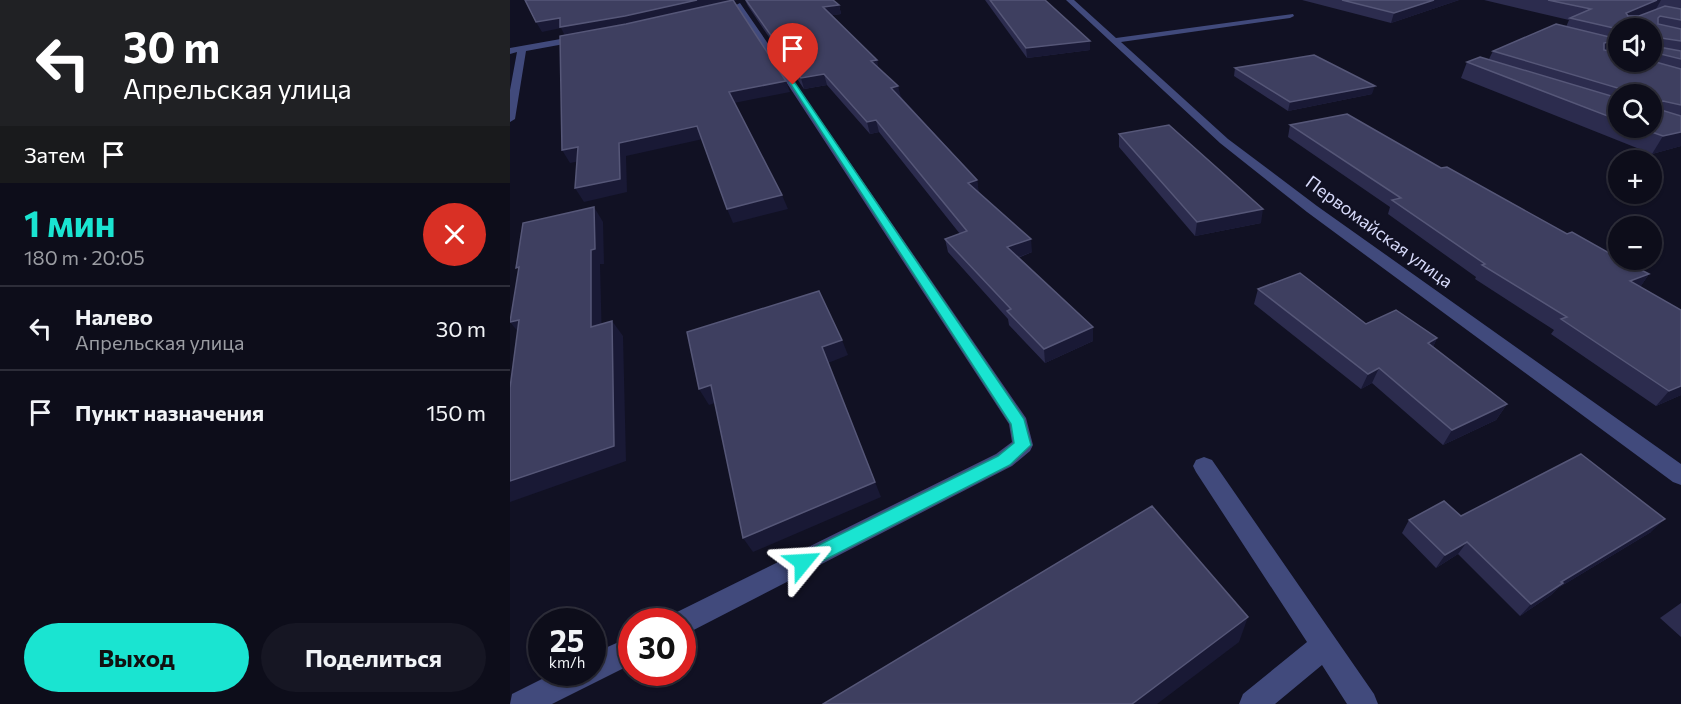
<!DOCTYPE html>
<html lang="ru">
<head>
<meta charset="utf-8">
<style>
	body { margin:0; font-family:Commissioner,sans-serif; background:#161623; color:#f1f3f6; height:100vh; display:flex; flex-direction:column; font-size:22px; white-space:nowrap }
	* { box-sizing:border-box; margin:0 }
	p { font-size:20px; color:#9a9ca2 }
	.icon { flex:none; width:33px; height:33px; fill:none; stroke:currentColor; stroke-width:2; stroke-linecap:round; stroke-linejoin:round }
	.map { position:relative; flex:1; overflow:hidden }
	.panel { display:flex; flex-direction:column; background:#0d0d1a; width:510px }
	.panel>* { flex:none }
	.guide { background:#202124; color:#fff; overflow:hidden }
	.controls { position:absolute; left:1098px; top:18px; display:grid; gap:12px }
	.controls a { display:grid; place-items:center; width:54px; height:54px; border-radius:50%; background:#0d0d1a; box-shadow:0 2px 4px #0004,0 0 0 2px #2d2d39; font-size:30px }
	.speed { position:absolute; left:18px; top:608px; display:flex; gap:12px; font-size:30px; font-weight:700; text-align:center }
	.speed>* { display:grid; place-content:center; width:78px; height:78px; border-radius:50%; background:#0d0d1a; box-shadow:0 2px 4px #0004,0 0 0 2px #2d2d39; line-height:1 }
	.speed small { font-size:15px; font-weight:400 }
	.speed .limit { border:9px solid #d22; background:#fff; color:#111 }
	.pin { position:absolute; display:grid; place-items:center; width:51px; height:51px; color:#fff; margin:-62px -26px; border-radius:50% 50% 50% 0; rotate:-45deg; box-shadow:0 0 6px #0007 }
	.pin .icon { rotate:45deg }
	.me { position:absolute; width:66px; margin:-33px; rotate:63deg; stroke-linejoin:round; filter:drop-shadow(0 0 4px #0008) }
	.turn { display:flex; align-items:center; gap:21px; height:126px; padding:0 24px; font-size:27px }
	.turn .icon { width:78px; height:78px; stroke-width:2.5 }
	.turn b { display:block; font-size:42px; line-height:51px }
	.then { display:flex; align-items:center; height:57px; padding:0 24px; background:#0003; gap:12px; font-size:22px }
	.round { display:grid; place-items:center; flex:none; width:63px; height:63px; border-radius:32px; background:#161623 }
	.summary { display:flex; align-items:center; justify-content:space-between; height:102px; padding:0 24px }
	h1 { font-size:36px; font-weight:700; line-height:45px; color:#1ae4d1 }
	.action { display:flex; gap:12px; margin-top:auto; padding:12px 24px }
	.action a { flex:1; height:69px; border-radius:36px; background:#1ae4d1; color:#111; font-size:24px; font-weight:700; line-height:69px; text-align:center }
	.action a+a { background:#161623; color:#f1f3f6 }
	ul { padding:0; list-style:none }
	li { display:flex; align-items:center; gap:18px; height:84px; padding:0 24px; border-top:2px solid #2d2d39 }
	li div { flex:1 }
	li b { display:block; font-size:22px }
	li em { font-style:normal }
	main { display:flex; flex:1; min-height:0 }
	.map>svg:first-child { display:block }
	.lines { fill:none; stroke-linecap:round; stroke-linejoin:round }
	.minor { fill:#414a7c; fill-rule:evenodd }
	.wall { fill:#2c2c4e; fill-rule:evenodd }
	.shaded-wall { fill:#191935 }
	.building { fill:#3e3f60; stroke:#565778; stroke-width:1.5 }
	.route { fill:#1ae4d1; stroke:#119488; stroke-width:1.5 }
	.labels { text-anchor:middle; stroke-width:4.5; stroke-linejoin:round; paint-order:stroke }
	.street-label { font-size:18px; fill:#d7dafa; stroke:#111123 }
</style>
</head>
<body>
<main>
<section class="panel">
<div class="guide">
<div class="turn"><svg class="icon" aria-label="left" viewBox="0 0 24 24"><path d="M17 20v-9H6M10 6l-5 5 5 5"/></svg><div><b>30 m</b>Апрельская улица</div></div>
<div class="then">Затем<svg class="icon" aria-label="arrive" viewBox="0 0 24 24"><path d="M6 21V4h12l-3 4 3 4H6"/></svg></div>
</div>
<div class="summary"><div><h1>1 мин</h1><p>180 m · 20:05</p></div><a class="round" style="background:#d93025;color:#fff"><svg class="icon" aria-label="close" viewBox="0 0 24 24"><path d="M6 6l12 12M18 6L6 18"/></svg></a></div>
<ul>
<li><svg class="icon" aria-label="left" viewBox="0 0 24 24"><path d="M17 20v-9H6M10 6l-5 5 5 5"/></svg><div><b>Налево</b><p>Апрельская улица</p></div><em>30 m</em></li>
<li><svg class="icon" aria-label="arrive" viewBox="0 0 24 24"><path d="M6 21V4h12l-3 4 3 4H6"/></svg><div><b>Пункт назначения</b></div><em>150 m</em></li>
</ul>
<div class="action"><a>Выход</a><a>Поделиться</a></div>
</section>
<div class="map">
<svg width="1171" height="704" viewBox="0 0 1171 704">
	<rect width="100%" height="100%" fill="#111123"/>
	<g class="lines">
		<g class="minor">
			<path d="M556,0H564L606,38L783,14L784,16L780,18L611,42L718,139L807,206L1171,464V485L1163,482L797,212L710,143Z"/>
			<path d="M230,3L516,418L523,445L520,451L502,466L172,636V621H160L163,614L486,454L502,442L499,424L226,5Z"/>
			<path d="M73,35L77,38L76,40L16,51L5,119L0,122V90L7,52L0,54V48Z"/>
			<path d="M694,457L702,460L864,694L868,704H837L812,665L765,704H729L733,694L797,642L686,472L683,466L686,460Z"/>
			<path d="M122,636V664L42,704H0L2,694L46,672H82V654Z"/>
		</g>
	</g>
	<g class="wall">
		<path d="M235,0H323L329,5L331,14L322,15L369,68L391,97L467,180L468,192L522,252L508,258L583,341L535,363L499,325L498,319L438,252L435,239L450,234L369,132L360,134L317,85L294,89L238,6Z"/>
		<path d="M475,0H535L580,41V50L517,58Z"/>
		<path d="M792,0H949L881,23Z"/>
		<path d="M974,0H1171V146L1142,154L951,78L957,62L979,59L983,51L1056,27L1059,20ZM1108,28H1142V62H1108ZM1108,94H1142V128H1108Z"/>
		<path d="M725,68L862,94L778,111L724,76Z"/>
		<path d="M780,125L931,168L1057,234L1139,274L1130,287L1171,310V395L1146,406L1041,334L1044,330L965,279L966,277L878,214L880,207L778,137Z"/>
		<path d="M609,134L751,223L685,236L609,147Z"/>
		<path d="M748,289L856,324L927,338L923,347L997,404L986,420L933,445L862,383L851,389L744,304Z"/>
		<path d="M951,516L1141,532L1048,588L1041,595L1010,616L948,554L926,568L892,533L899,520Z"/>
		<path d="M1171,603V637L1150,618Z"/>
	</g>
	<g class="shaded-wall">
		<path d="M187,0H228L120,26L55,36L51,28L32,32L26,22Z"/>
		<path d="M924,0H949L881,23L884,13Z"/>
		<path d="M1147,0H1151L1145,11L1109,27L1116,13Z"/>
		<path d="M329,5L331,14L316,16L313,7Z"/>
		<path d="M580,41V50L517,58L516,48Z"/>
		<path d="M1099,42L1092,57L1094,43Z"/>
		<path d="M367,60L369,71L361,61Z"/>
		<path d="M314,74L317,85L294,89L291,78Z"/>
		<path d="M276,81L280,92L224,103L219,92Z"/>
		<path d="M388,86L391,97L381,88Z"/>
		<path d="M865,86L862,94L778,111L780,102Z"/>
		<path d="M366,120L369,132L360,134L357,122Z"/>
		<path d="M187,126L193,139L116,156L117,192L74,202L65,188L109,143Z"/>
		<path d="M1171,132V146L1142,154L1153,136Z"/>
		<path d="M68,147L75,160L60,163L52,150Z"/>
		<path d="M467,180L469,193L458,183Z"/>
		<path d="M272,195L278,209L223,223L217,209Z"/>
		<path d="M84,207L93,222L94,264H90L92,343L81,327V250Z"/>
		<path d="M753,209L751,223L685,236L687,222Z"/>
		<path d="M521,239L522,252L498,261L497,247Z"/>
		<path d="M1139,274L1129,289L1120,281Z"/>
		<path d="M9,320L13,338L0,322Z"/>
		<path d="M102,321L113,336L116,461L0,502V481Z"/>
		<path d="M583,327V341L535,363L534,349Z"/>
		<path d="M927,338L920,354L918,343Z"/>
		<path d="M332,340L338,355L318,363L371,497L243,552L233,538L312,347Z"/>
		<path d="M869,368L862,383L851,389L858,374Z"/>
		<path d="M201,385L211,401L199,405L189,389Z"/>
		<path d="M1171,386V395L1146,406L1159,391Z"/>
		<path d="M997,404L986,420L933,445L942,430Z"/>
		<path d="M1155,519L1141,532L1048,588L1041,595L1010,616L1021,604L1051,582Z"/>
		<path d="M957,542L948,554L926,568L935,555Z"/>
		<path d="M738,617L729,642L647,704H622Z"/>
	</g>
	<g class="building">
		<path d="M15,0H187L115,16L50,27V18L26,22Z"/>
		<path d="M223,0L276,81L219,92L272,195L217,209L187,126L109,143L110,179L65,188L68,147L52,150L50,36L116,24Z"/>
		<path d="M236,0H323L329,5L313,7L367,60L361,61L388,86L381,88L467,180L458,183L521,239L497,247L583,327L534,349L497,311L501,309L435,239L457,231L366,120L357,122L314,74L291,78Z"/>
		<path d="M480,0H535L580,41L516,48Z"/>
		<path d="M832,0H924L884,13Z"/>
		<path d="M1038,0H1147L1116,13L1118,16H1129L1155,6L1171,9V20L1150,16L1148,18V24L1171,29V41L1151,38L1148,40L1149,47L1171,51V59L1142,52V28L1108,29L1060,18L1081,9Z"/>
		<path d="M1046,24L1108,39V44L1099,42L1094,43V50L1108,53V62L1142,61L1171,69V105L1153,101L1150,103L1151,110L1171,116V132L1153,136L1130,128H1142V94H1119L1118,91L983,51Z"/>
		<path d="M804,55L865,86L780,102L725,68Z"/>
		<path d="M970,57L1108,98V120L957,62Z"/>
		<path d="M837,114L931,168L937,167L1057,234L1062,232L1108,258V260H1112L1139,274L1120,281L1171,310V386L1159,391L1051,319L1057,317L972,265L975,264L882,200L891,198L780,125Z"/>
		<path d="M659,125L753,209L687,222L609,134Z"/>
		<path d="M84,207L85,249L81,250V327L102,321L104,446L0,481V388L9,320L0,322L9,267L6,268L13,223Z"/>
		<path d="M790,273L856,324L886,310L927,338L918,343L997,404L942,430L869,368L858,374L748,289Z"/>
		<path d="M309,291L332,340L312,347L365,482L233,538L201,385L189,389L177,332Z"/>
		<path d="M1071,454L1155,519L1051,582L1053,583L1021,604L957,542L935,555L899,520L934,501L951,516Z"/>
		<path d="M642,506L738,617L622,704H313Z"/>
	</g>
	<path class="route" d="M280,83H285L514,419L521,445L500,465L293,571L287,568L284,562L287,556L488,456L504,443L501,424Z"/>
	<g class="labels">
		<g class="street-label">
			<text transform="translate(869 232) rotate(36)" y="6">Первомайская улица</text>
		</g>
	</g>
</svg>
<div class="controls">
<a><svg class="icon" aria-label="sound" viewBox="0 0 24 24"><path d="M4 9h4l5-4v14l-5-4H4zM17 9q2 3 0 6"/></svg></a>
<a><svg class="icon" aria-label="search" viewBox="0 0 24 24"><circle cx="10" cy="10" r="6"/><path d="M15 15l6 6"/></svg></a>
<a>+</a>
<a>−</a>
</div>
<div class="speed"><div>25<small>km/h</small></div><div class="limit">30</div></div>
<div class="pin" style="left:283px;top:85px;background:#d93025"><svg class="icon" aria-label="arrive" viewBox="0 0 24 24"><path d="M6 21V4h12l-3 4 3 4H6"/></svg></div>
<svg class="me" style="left:293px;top:562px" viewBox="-20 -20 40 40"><path d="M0-17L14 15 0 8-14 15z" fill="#1ae4d1" stroke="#fff" stroke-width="4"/></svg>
</div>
</main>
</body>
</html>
